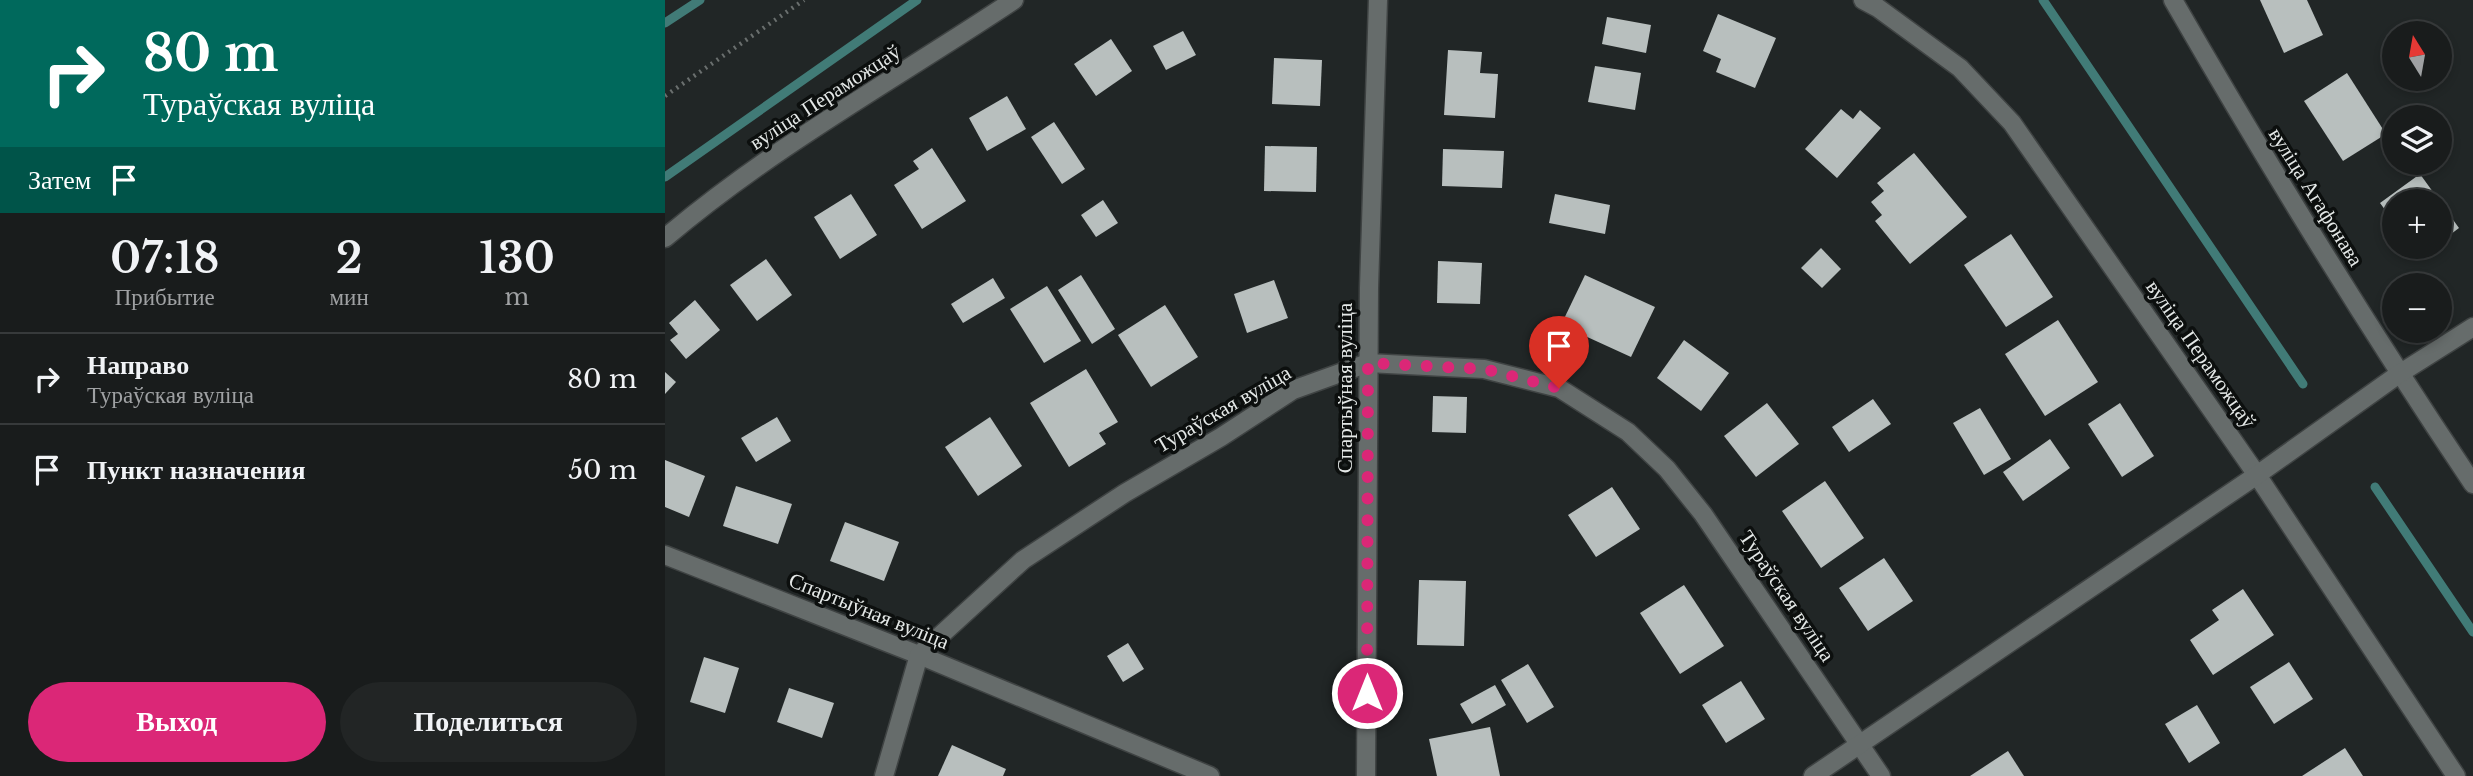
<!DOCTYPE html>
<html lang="ru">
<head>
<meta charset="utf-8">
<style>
	body { margin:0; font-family:"Libre Baskerville",serif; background:#222525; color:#f1f3f6; height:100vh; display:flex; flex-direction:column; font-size:26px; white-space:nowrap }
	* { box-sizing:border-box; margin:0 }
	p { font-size:23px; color:#9fa1a3 }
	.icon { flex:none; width:38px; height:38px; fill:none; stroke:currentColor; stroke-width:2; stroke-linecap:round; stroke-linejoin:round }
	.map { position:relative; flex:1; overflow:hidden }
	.details { display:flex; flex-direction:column; background:#191c1c; width:665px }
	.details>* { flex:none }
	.guide { background:#00695c; color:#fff; overflow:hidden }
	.needle { width:46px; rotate:349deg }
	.tools { position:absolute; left:1717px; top:21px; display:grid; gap:14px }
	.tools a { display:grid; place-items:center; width:70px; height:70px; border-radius:50%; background:#191c1c; box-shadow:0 4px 10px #0003,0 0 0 2px #373a3b; font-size:35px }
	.pin { position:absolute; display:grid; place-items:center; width:60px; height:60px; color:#fff; margin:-72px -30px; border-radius:50% 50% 50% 0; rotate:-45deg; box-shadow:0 0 7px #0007 }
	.pin .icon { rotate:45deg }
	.me { position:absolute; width:77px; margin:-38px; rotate:0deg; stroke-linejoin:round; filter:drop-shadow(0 0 5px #0008) }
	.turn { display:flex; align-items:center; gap:24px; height:147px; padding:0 28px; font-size:32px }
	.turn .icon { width:91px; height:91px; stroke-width:2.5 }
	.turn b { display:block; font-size:49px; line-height:60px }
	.then { display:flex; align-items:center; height:66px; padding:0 28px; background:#0003; gap:14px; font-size:26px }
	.eta { display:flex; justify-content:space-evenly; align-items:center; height:119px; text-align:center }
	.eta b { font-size:42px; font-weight:600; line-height:49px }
	.primary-button { display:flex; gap:14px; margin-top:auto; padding:14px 28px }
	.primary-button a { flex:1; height:80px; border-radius:42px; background:#db2777; color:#fff; font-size:28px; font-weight:600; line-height:80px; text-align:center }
	.primary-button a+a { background:#222525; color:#f1f3f6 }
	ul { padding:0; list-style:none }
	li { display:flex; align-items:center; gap:21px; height:91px; padding:0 28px; border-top:2px solid #373a3b }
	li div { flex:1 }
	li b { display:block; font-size:26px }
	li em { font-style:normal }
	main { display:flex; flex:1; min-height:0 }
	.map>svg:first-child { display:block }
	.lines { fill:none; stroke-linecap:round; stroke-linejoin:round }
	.stream { stroke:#417b77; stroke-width:9 }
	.building { fill:#b8bfbe }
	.minor-casing { stroke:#3f4343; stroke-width:21 }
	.path { stroke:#6a6f6e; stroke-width:4.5; stroke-dasharray:2 5; stroke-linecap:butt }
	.minor { stroke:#666c6b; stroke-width:18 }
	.route { stroke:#db2777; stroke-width:12; stroke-dasharray:0 21.6 }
	.labels { text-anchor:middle; stroke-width:7; stroke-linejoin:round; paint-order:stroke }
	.street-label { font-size:21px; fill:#e4e8e7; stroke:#0c0f0e }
</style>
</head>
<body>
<main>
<section class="details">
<div class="guide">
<div class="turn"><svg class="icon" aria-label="right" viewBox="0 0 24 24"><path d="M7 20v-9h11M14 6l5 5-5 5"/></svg><div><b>80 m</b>Тураўская вуліца</div></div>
<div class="then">Затем<svg class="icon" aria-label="arrive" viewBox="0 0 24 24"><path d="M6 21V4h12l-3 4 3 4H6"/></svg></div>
</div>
<div class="eta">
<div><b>07:18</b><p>Прибытие</p></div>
<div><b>2</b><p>мин</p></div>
<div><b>130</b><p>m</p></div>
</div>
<ul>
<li><svg class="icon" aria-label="right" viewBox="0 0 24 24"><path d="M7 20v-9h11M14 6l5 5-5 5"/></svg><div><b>Направо</b><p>Тураўская вуліца</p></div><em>80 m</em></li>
<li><svg class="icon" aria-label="arrive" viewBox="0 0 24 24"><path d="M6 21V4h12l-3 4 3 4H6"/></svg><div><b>Пункт назначения</b></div><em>50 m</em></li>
</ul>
<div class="primary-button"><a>Выход</a><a>Поделиться</a></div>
</section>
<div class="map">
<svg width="1808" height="776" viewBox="0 0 1808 776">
	<rect width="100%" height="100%" fill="#212626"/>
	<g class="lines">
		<g class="stream">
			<path d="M1378,0L1638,384"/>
			<path d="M0,23L35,0"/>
			<path d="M0,177L252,0"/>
			<path d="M1710,487L1808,632"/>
		</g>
	</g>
	<g class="building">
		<path d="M1595,0H1642L1658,35L1619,53Z"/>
		<path d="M1053,14L1111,38L1090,88L1051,72L1056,59L1038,51Z"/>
		<path d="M942,17L986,25L981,53L937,44Z"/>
		<path d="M518,31L531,55L501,70L488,46Z"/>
		<path d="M446,39L467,71L431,96L409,64Z"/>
		<path d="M783,50L817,52L815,73L833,74L830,118L779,115Z"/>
		<path d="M609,58L657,60L655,106L607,104Z"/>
		<path d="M930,66L976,73L970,110L923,102Z"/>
		<path d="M1682,73L1721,134L1678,161L1639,101Z"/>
		<path d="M342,96L361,129L322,151L304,118Z"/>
		<path d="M1176,109L1188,119L1195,110L1216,128L1172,178L1140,149Z"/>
		<path d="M389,122L420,169L397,184L366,137Z"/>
		<path d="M600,146L652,147L651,192L599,191Z"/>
		<path d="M267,148L301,201L257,229L229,185L254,169L248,161Z"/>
		<path d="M778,149L839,151L837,188L777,186Z"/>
		<path d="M1249,153L1302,217L1245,264L1210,221L1217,215L1206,202L1219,191L1212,183Z"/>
		<path d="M1755,174L1794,228L1774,243V201H1729V222L1715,203Z"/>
		<path d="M186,194L212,235L175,259L149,217Z"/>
		<path d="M890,194L945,205L940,234L884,223Z"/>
		<path d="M438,200L453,223L431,237L416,215Z"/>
		<path d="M1346,234L1388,297L1341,327L1299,265Z"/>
		<path d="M1747,247H1769L1754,257Z"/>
		<path d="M1156,248L1176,269L1157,288L1136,268Z"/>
		<path d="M101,259L127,295L92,321L65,285Z"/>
		<path d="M773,261L817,263L815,304L772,303Z"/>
		<path d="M416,275L450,329L427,344L393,290Z"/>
		<path d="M920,275L990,307L966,357L896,325Z"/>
		<path d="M328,278L340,298L298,323L286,304Z"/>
		<path d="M609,280L623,318L582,333L569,294Z"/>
		<path d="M382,286L416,341L379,363L345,309Z"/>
		<path d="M30,300L55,330L21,359L5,340L13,334L4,323Z"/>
		<path d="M500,305L533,357L486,387L453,335Z"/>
		<path d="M1393,320L1433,382L1380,416L1340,354Z"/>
		<path d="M1019,340L1064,373L1036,411L992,378Z"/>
		<path d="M421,369L453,422L434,433L441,444L404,467L365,403Z"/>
		<path d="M0,372L11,382L0,394Z"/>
		<path d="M768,396L802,397L801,433L767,432Z"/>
		<path d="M1208,399L1226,424L1184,452L1167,427Z"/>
		<path d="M1102,403L1134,444L1091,477L1059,436Z"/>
		<path d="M1455,403L1489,456L1457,477L1423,424Z"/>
		<path d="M1315,408L1346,459L1319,475L1288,423Z"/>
		<path d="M112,417L126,441L91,462L76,438Z"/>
		<path d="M325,417L357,466L313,496L280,447Z"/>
		<path d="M1385,439L1405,468L1358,501L1338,472Z"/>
		<path d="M0,460L40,476L24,517L0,507Z"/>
		<path d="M1160,481L1199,538L1156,568L1117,511Z"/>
		<path d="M71,486L127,504L113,544L58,526Z"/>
		<path d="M947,487L975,529L931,557L903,515Z"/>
		<path d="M180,522L234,542L219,581L165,561Z"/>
		<path d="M1219,558L1248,601L1203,631L1174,588Z"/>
		<path d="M754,580L801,581L799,646L752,645Z"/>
		<path d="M1019,585L1059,646L1015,674L975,613Z"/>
		<path d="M1578,589L1609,635L1548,675L1525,640L1554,620L1547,610Z"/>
		<path d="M463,643L479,669L458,682L442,656Z"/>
		<path d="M39,657L74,668L60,713L25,702Z"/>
		<path d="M1624,662L1648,699L1609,724L1585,687Z"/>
		<path d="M863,664L889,707L862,723L836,680Z"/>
		<path d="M1076,681L1100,719L1061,743L1037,705Z"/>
		<path d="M830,685L841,705L807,724L795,704Z"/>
		<path d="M124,688L169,703L157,738L112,722Z"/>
		<path d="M1532,705L1555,743L1524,763L1500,724Z"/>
		<path d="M825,727L835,776H772L764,739Z"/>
		<path d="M287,745L341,769L338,776H273Z"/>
		<path d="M1680,748L1698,776H1637Z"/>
		<path d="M1343,751L1359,776H1305Z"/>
	</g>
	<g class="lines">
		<g class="minor-casing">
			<g id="minor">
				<path d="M1198,0L1213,8L1295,68L1347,123L1592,475L1791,776"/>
				<path d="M1508,0C1603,165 1702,326 1808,484"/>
				<path d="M0,238C107,147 232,78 349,0"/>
				<path d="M0,555L254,655L545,776"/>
				<path d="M219,776L254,655L358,560L460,493L556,437L628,390L703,363L819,369L894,388L963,432L1002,469L1038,514L1216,776"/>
				<path d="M701,776L704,288L713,0"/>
				<path d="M1148,776L1592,475L1734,374L1808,327"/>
			</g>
		</g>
		<path class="path" d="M0,96L139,0"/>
		<use href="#minor" class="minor"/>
	</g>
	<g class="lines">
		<path class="route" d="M702,693L703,363L819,369L894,388"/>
	</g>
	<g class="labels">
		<g class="street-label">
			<text transform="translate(160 97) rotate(-33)" y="7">вуліца Пераможцаў</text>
			<text transform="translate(1651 197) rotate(58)" y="7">вуліца Агафонава</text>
			<text transform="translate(1536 354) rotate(55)" y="7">вуліца Пераможцаў</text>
			<text transform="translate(680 388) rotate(-90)" y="7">Спартыўная вуліца</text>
			<text transform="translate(558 409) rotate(-30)" y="7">Тураўская вуліца</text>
			<text transform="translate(1122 596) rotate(56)" y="7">Тураўская вуліца</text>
			<text transform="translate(204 611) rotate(22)" y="7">Спартыўная вуліца</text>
		</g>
	</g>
</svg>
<div class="tools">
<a><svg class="needle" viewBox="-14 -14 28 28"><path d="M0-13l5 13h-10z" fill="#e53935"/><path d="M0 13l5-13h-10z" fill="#9fa1a3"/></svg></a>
<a><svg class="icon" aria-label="layers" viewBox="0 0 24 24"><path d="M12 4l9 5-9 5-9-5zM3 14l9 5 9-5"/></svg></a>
<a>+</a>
<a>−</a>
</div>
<div class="pin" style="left:894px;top:388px;background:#d93025"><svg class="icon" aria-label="arrive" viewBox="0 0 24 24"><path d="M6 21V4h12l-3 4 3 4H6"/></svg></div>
<svg class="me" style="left:702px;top:693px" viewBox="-20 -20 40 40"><circle r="17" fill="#db2777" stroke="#fff" stroke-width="3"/><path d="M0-11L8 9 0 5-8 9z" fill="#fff"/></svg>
</div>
</main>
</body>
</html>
